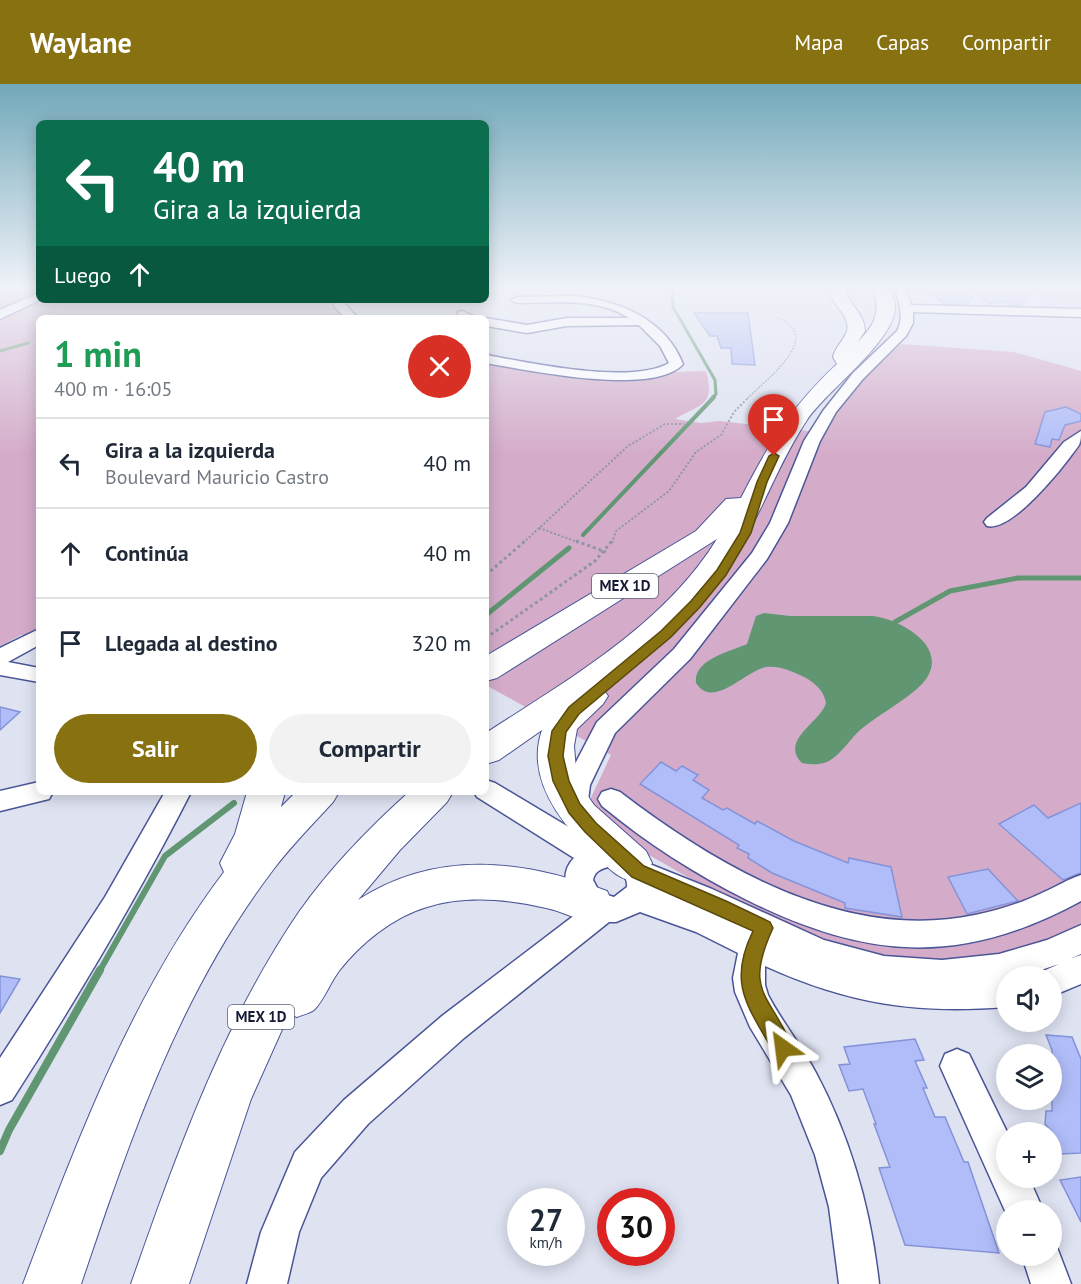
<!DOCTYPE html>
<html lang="es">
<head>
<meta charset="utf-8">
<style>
	body { margin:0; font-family:"PT Sans",sans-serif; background:#f2f2f3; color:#1f2937; height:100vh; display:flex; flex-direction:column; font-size:22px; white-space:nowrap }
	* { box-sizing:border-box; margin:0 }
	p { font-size:20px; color:#747a83 }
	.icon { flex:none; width:33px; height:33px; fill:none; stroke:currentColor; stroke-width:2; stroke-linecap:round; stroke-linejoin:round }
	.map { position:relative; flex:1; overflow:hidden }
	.drawer { position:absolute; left:36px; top:231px; width:453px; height:480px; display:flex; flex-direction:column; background:#fff; border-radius:9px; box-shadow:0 3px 15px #0003 }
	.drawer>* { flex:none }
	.banner { position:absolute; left:36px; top:36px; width:453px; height:183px; border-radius:9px; box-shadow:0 3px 15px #0003; background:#0b6e4f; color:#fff; overflow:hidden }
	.controls { position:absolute; left:996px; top:882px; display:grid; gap:12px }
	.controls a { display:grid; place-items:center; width:66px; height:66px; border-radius:50%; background:#fff; box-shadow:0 3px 15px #0003; font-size:30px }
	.speed { position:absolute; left:507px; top:1104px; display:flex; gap:12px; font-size:30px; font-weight:700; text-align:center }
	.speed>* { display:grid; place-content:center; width:78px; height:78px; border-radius:50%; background:#fff; box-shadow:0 3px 15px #0003; line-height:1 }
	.speed small { font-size:15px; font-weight:400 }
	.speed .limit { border:9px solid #d22; background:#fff; color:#111 }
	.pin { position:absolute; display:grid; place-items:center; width:51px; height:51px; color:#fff; margin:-62px -26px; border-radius:50% 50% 50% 0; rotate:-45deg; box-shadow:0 0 6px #0007 }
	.pin .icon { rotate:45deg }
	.me { position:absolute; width:66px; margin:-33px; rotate:329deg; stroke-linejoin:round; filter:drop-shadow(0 0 4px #0008) }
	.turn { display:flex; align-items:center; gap:21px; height:126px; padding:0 18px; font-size:27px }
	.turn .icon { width:78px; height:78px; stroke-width:2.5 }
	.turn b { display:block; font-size:42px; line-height:51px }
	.then { display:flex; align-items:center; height:57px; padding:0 18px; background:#0003; gap:12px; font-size:22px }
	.round { display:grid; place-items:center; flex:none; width:63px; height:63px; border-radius:32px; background:#f2f2f3 }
	.overview { display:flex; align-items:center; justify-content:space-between; height:102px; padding:0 18px }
	h1 { font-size:36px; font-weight:800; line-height:45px; color:#1e9e55 }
	.cta { display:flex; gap:12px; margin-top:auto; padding:12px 18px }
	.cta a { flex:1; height:69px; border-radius:36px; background:#877111; color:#fff; font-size:24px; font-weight:800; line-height:69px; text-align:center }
	.cta a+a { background:#f2f2f3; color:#1f2937 }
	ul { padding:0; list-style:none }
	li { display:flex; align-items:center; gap:18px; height:90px; padding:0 18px; border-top:2px solid #e0e1e3 }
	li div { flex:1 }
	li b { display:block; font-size:22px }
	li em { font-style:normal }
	header { display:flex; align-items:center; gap:36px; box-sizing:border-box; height:84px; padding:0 30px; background:#877111; color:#fff }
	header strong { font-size:28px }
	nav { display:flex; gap:33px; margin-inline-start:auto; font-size:21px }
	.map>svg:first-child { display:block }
	.built { fill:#d0d8f9 }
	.green { fill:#d4acca }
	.water { fill:#609772 }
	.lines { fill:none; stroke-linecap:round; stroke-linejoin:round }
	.stream-far4 { stroke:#609772; stroke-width:3 }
	.stream-far3 { stroke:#609772; stroke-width:4 }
	.stream-far2 { stroke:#609772; stroke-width:5 }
	.stream-far1 { stroke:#609772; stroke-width:6 }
	.stream { stroke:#609772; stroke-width:8 }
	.building { fill:#b0bdf8; stroke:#8493d9; stroke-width:1.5 }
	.minor-casing { stroke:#4a5596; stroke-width:3 }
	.highway-casing { stroke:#4a5596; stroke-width:2 }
	.path-far2 { stroke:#9094a8; stroke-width:1.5; stroke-dasharray:1.5 1.5; stroke-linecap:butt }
	.path-far1 { stroke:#9094a8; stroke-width:2; stroke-dasharray:2 2; stroke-linecap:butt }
	.path { stroke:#9094a8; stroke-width:3; stroke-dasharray:3 3; stroke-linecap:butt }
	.minor { fill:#fff; fill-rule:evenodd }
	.highway { fill:#fff; fill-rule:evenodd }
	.route { fill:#877111; stroke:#58490b; stroke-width:1.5 }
	.labels { text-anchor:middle; stroke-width:5; stroke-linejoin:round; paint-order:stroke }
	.shield { fill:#fff; stroke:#5c5f72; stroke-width:1.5 }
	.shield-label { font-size:15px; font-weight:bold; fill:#161a35 }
</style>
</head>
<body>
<header>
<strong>Waylane</strong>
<nav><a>Mapa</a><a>Capas</a><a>Compartir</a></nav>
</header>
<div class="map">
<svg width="1081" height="1200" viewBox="0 0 1081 1200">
	<rect width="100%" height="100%" fill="#dee2f1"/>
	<path class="built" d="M903,202H1081V232L1003,229L958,231L925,212L907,209Z"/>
	<g class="green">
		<path d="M0,202H39V216H346L350,227L365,234H39V552L21,551L0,562Z"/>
		<path d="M1029,202H1037L1035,204L1043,209L1057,211L1046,202H1081V214C1067,214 1034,217 1029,202Z"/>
		<path d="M901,260L1014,268L1081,287V842L1037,865L962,878L846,869L705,803L649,771L628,758L588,720L611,671L486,601V268C565,291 625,290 706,287C716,323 699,320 675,335L701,339L720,337L825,349L831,335L863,293Z"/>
	</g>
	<path class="water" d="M764,529L790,532H873C898,535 944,559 929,590C921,609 876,631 858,648C849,657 841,670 829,677C821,681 811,681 802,679C779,656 821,638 826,619C824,607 816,600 806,594C794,588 780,581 766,583C745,587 713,626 696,599C693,575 732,567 747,560L756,532Z"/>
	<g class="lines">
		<g class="stream-far4">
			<path d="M672,202L673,223L715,296L716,310L712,314"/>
			<path d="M0,267L28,259"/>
		</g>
		<path class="stream-far3" d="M583,451L714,313"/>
		<g class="stream-far2">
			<path d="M486,531L569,464"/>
			<path d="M895,538L950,507L1018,494H1081"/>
		</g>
		<path class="stream-far1" d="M99,888L165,772L234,719"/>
		<path class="stream" d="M0,1067L9,1046L100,886"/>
	</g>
	<g class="building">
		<path d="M922,202L972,213L967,220H945Z"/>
		<path d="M962,202H1014L1026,212L1021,221H1009L1004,217L991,220Z"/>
		<path d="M694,229H748L755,281L732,280L731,264H721L717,252H710Z"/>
		<path d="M1066,323L1081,330V337L1065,341L1059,356L1052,355L1050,363L1035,360L1045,328Z"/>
		<path d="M0,623L20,628L0,646Z"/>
		<path d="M661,678L676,687L682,682L698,691L693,696L709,706L702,714L723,726L727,724L755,740L757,737L794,757L848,779L849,774L891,783L902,833L845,824V819L772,789L748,774L749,770L737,764L739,761L640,700Z"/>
		<path d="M1081,719V789L1063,796L999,740L1034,721L1048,734Z"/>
		<path d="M988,785L1018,817L967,830L948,793Z"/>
		<path d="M0,892L20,895L0,929Z"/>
		<path d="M1046,951L1072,953L1081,975V1069L1060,1070L1052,1048L1045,1040L1046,1027H1052V966Z"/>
		<path d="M915,955L924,976L915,977L927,1004H923L935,1033H945L964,1078H968L999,1169L905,1161L879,1084L890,1083L874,1040H876L863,1005L849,1007L839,981L850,980L844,963Z"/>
		<path d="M1081,1093V1138L1060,1096Z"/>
	</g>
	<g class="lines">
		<g class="minor-casing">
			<g id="minor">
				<path d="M895,202H905L911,221L1081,225V233L913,228V239L906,252L863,295L836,328L820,357L788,439L767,475L690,575L615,649L590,701L587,724L583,731L574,734L565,731L561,724L564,701L597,638L674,565L752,469L770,439L804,357L823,327L853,289L897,247C905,232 898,218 895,202Z"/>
				<path d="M39,209L40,216L0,235V226Z"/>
				<path d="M575,212C620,217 665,235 683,280C654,313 527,286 486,279V271C530,279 631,301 669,279L660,262L639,241L567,242L527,249L486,242V234L527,241L567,234H629C597,213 553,219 517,219L511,216L517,213Z"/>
				<path d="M332,216H344L345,220L358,234H345L335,223Z"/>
				<path d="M462,227L478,234H458V228Z"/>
				<path d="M1081,347C1081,352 1081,357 1079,361C1065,381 1013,448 987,442L984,438L987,434L1026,403L1064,358Z"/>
				<path d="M39,545V561L8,578L39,584V598L0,591V564Z"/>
				<path d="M486,696L495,699L597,760L603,761L611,760L629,766L647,779L712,805L824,856L884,872L942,876L999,870L1047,856L1081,841V870L1072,874L1081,871V900L1052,912V892H1039L1041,888L1059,880L1023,892H1006V923C915,930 849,920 765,882V901L768,911C782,938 802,962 816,989C851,1055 871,1126 879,1200H839L829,1123L815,1071L791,1011L750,943L735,908L733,894L738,869L696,848L640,828L616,838H609L464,954L368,1040L321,1094L299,1148L287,1200H247L261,1148L295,1068L344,1016L442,932L580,827C567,811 558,790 574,774L477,713L474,708H486ZM611,782C620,788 628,792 627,803L614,813L600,809L593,796C595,786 602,785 611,782Z"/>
				<path d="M39,698V708H53L49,715L0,727V707Z"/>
				<path d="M611,705L620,708C719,784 846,858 975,831C999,826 1022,819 1044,808C1056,803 1068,795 1081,791V817C960,883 867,875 747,816C695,790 647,759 602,722L598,715L602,708Z"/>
				<path d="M165,708H191C137,814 76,916 12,1016L0,1021V974L105,813Z"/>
				<path d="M957,965L969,970L1007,1048L1006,1094H1029L1043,1126H1006V1129L940,982L945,970Z"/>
				<path d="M1052,1157L1055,1158L1071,1200H1031L1022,1172H1052Z"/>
			</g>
		</g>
		<g class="highway-casing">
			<g id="highway">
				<path d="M829,202H845C846,220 865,228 865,247L858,258C877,238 880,229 873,202H889C891,208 896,217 895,223C895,257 826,307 807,336C783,372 768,412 748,449C713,512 659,561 602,604L608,612L603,620L577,645L574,662L576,686L581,702L594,721L646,767L652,779L646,791C642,792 637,795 633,796C621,797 610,785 602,778C566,746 524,698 542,646L499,676L486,680V649C569,595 664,541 717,455L497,594L486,597V572L696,447L726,415L741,414C769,359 792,322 837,280L833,273C835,263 844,256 847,247C851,229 828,220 829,202Z"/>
				<path d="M247,708H285L281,723L296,708H339L333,718C313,740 291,762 273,786C179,909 130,1055 81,1200H23C77,1057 131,911 224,788L220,779L235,750Z"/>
				<path d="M409,708H453L447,718L400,766L358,816C437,765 523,776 607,807L613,820L607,833C582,842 570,829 546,824C508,815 465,811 427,823C393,833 361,859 339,887C330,899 324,916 314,926C310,929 302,931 297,933L289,930L251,1015L189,1200H131C176,1072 222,941 299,828C330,784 369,744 409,708Z"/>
			</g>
		</g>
		<path class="path-far2" d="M748,314C767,295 827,250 775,233"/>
		<g class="path-far1">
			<path d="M539,444L580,459"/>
			<path d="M523,459L628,362L665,340H684"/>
			<path d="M612,459L616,447L669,407L696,368L721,351L734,328L749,313"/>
		</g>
		<g class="path">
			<path d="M576,457L606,468"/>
			<path d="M486,491L525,457"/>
			<path d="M486,554L595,477L612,457"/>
		</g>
		<use href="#minor" class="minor"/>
		<use href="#highway" class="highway"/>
	</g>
	<linearGradient id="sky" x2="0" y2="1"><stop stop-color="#71a8b9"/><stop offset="0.55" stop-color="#f0f2f9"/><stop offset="1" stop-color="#f0f2f9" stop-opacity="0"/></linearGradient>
	<rect width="1081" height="370" fill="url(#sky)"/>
	<path class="route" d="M774,369L779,372L767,398L751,449L726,491L700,523L671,553L579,630L566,648L563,672L569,697L580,720L596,739L644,782L726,817L770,838L773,844C743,909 770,909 793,964L790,971L783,974L775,971C750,924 726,902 753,847L632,793L585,748L569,729L553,697L548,672L552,647L569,623L661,547L691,517L717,486L740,449L757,398L769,372Z"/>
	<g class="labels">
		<g class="shield">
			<rect x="592" y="490" width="66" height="24" rx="4.5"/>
			<rect x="228" y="921" width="66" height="24" rx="4.5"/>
		</g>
		<g class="shield-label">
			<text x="625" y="507">MEX 1D</text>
			<text x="261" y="938">MEX 1D</text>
		</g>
	</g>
</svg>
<div class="controls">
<a><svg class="icon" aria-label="sound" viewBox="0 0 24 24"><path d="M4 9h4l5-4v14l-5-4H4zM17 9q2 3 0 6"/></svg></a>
<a><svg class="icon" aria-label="layers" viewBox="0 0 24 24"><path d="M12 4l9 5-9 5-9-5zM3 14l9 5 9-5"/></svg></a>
<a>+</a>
<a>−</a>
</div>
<div class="speed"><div>27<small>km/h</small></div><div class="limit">30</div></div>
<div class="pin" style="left:774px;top:372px;background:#d93025"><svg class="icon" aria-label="arrive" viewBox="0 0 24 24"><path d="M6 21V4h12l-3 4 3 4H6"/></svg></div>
<svg class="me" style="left:783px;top:964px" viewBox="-20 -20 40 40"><path d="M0-17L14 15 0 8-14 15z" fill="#877111" stroke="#fff" stroke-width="4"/></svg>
<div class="banner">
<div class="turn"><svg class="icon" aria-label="left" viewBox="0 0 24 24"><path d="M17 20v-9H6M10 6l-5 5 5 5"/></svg><div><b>40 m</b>Gira a la izquierda</div></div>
<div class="then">Luego<svg class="icon" aria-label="ahead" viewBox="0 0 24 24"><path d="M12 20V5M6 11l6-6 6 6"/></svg></div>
</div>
<section class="drawer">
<div class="overview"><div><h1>1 min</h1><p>400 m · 16:05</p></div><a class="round" style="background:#d93025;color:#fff"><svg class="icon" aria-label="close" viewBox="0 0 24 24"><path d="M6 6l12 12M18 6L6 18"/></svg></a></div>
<ul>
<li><svg class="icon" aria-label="left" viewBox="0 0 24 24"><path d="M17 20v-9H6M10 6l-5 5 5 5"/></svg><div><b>Gira a la izquierda</b><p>Boulevard Mauricio Castro</p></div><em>40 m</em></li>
<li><svg class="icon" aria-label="ahead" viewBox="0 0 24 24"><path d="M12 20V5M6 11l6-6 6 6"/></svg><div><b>Continúa</b></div><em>40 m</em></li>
<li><svg class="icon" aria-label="arrive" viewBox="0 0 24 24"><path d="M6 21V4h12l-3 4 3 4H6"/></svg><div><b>Llegada al destino</b></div><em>320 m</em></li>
</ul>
<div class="cta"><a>Salir</a><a>Compartir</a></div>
</section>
</div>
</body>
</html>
